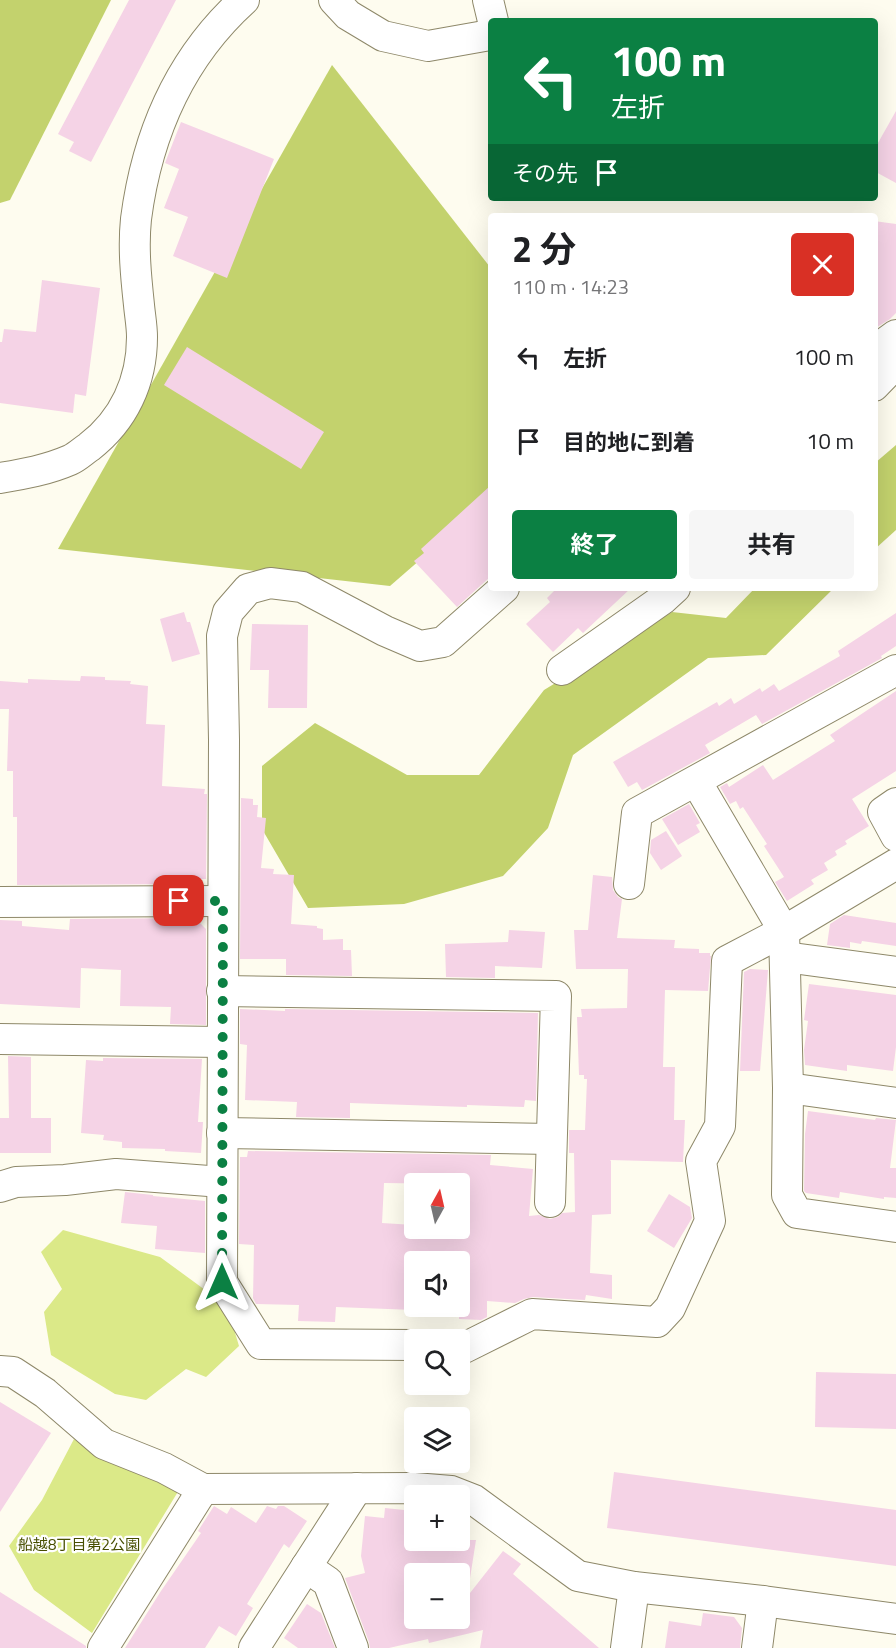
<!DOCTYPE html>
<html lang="ja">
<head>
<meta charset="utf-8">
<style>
	body { margin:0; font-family:"Titillium Web","Noto Sans JP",sans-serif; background:#f6f6f6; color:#202124; height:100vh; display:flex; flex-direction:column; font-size:22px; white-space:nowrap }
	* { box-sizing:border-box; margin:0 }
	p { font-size:20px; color:#757577 }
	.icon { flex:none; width:33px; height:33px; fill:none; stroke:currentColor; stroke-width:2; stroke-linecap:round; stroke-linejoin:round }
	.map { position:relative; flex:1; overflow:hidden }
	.panel { position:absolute; left:488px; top:213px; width:390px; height:378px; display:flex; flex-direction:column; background:#fff; border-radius:6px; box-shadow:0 6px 24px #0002 }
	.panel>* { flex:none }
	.guide { position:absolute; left:488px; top:18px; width:390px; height:183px; border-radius:6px; box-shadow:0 6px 24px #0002; background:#0b8043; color:#fff; overflow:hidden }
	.needle { width:39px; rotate:8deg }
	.tools { position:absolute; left:404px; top:1173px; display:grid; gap:12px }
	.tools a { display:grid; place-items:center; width:66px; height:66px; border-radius:6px; background:#fff; box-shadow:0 6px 24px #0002; font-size:30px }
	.pin { position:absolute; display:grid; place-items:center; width:51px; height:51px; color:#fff; margin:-26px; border-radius:12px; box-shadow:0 3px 9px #0006 }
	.me { position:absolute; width:66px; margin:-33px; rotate:0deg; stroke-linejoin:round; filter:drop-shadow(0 0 4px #0008) }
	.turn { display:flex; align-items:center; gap:21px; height:126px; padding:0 24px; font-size:27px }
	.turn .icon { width:78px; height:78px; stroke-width:2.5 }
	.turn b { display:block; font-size:42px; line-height:51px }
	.then { display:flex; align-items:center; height:57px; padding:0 24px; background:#0003; gap:12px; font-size:22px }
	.round { display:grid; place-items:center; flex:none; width:63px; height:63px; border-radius:6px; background:#f6f6f6 }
	.summary { display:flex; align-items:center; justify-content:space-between; height:102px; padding:0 24px }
	h1 { font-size:36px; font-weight:700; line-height:45px }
	.primary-button { display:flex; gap:12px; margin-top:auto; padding:12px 24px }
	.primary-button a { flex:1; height:69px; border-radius:6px; background:#0b8043; color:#fff; font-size:24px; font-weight:700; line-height:69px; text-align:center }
	.primary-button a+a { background:#f6f6f6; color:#202124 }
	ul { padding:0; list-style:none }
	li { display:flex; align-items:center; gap:18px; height:84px; padding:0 24px }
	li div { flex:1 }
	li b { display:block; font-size:22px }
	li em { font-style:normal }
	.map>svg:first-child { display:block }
	.green { fill:#dbe988 }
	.forest { fill:#c3d26d }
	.building { fill:#f5d3e6; fill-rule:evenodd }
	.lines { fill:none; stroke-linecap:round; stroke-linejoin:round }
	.minor-casing { stroke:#8e8869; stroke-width:32 }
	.minor { stroke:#fff; stroke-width:30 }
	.route { stroke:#0b8043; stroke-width:10; stroke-dasharray:0 18 }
	.labels { text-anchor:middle; stroke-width:4.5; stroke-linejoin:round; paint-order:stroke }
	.park-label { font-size:15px; fill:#474e00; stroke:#fff }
</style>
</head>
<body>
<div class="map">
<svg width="896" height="1648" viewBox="0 0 896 1648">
	<rect width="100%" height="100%" fill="#fefcef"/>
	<g class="green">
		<path d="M63,1230L160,1257L227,1306L239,1346L206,1377L186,1369L146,1400L115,1394L51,1355L44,1312L62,1289L41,1252Z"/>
		<path d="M74,1439L105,1460L179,1490L92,1633L34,1590L9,1546L42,1500Z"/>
	</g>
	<g class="forest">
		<path d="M0,0H111L10,200L0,203Z"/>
		<path d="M332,65L490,267V499L390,586L58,549Z"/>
		<path d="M896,445V530L875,549V463Z"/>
		<path d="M755,588H834L766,655L708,658L573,755L548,828L503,876L404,904L308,908L262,829V766L315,723L407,775H479L544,690L672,612L726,618Z"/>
	</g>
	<g class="building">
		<path d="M129,0H176L91,162L69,151L74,142L58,134Z"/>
		<path d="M896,111V183L874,171V150Z"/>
		<path d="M181,122L274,159L227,278L173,256L188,217L164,208L179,169L165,163Z"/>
		<path d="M874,221L896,224V313L890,319L874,329Z"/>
		<path d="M42,280L100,288L86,396L75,394L73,413L0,403V342H2L4,329L36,332Z"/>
		<path d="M187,347L324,432L301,469L164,385Z"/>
		<path d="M490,486V577L457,607L414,561L424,553L421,549Z"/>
		<path d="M557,588H631L583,633L578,628L553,652L526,624L550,602L547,598Z"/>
		<path d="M184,612L187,622H190L200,654L172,662L160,619Z"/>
		<path d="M896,613V646L881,656L882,658L762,724L756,715L705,745L710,753L642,790L637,782L628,787L613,762L717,702L719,706L731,698L734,704L760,688L762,692L774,684L779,691L840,656L838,651Z"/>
		<path d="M252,624L308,625L307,708H268L269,670H250Z"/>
		<path d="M81,676L105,677V680L131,681L130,684L148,686L146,724L165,725L162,786L205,789L204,794H207L206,879H196V884L17,885V817H13V771H7L9,709H0V681L28,683V679L80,681Z"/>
		<path d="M896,691V771L852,799L869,826L845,841L847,844L835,851L837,855L824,863L828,870L811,880L814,884L787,901L775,882L784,877L764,846L767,844L743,807L740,809L736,801L730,804L720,787L727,783L729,787L763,765L773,780L835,741L830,735Z"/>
		<path d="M241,798L253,799V805H258L257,817L266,818L261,868L274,869L273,874L294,875L291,924L317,926V928L323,929V940L343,939V950H351L352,976L286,975V959H240Z"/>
		<path d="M689,804L700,823L696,825L700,832L678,845L662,819Z"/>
		<path d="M666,831L682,856L661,870L650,853L651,840Z"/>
		<path d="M593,875L612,877L613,890L618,897L622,899L617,938L675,940L674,948L699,949V953H710V956H711L708,991L665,990L663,1067H675L674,1120H685L683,1162L610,1160L611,1161V1214L592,1215L590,1273L612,1275V1299L586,1295L585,1300L533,1297L524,1299L515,1303L487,1301V1317L481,1320L459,1319V1262H414V1310L336,1307L335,1322L298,1321L299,1305L256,1304L253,1298L254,1245L239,1244L240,1157H247L248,1151L491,1155L490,1165L533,1169L529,1216L539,1215L550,1219L558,1217L562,1213L575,1212L574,1153H569V1130H585L587,1079H584V1075H579L577,1017H582L581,1009L627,1008L628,969H576L574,930H588ZM384,1183L459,1184V1228H414V1225L382,1223Z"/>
		<path d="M844,915L896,923V946L862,941L861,944L850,942V948L827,945L830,924Z"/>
		<path d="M195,918L206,929V1025L170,1024L171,1007L120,1006L121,970L81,968L80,1008L0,1004V920L22,921V926L69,930L70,919Z"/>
		<path d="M509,930L545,932L542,968L495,966V978L446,977L445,944L508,942Z"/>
		<path d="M750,969L768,970L760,1071H740L744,972Z"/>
		<path d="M809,984L896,995V1047L893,1071L847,1065V1071L805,1065L804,1050L808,1021L804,1020Z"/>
		<path d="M240,1009L285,1011V1009L538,1013L536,1101L525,1100L524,1107L467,1105V1107L350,1103V1118L296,1117L297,1102L245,1100L247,1045L240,1044Z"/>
		<path d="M8,1056L31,1057V1118H51V1153H0V1118H9Z"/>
		<path d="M103,1058L202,1059L198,1122H203L201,1153L165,1151V1149L122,1148V1142L103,1140L104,1135L81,1133L86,1060L103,1061Z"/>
		<path d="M808,1111L875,1120L876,1118L896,1120L890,1168H896V1198L884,1197V1199L840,1192L839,1198L806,1193L804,1191L805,1134Z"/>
		<path d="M125,1192L153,1195V1196L205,1201V1253L155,1249L157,1226L121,1223Z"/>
		<path d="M669,1194L690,1207L692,1218L674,1248L647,1231Z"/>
		<path d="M816,1372L896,1374V1429L815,1427Z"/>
		<path d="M0,1402L51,1433L0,1512Z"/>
		<path d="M614,1472L896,1510V1566L607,1528Z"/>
		<path d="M214,1506L227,1514L231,1507L256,1523L267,1506L276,1509L278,1506H284L307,1521L289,1548L284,1544L247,1604L253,1608L236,1636L219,1626L205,1648H125L161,1591L201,1533L198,1531Z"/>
		<path d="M385,1508L414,1511V1540H476L468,1591L459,1584V1574H414V1618H459V1607L503,1551L521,1564L513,1574L599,1648H480L483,1630L429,1643L428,1639L389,1648H370L369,1642L345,1578L365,1573L361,1556L365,1516L384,1518Z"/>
		<path d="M0,1592L86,1646V1648H0Z"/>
		<path d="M307,1604L321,1613L335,1648H298L284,1638Z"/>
		<path d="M703,1613L734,1617L742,1628L740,1648H665L669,1621L701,1626Z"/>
	</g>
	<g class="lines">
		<g class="minor-casing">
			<g id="minor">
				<path d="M334,0L348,15L383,36L428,46L490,35"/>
				<path d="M488,0L493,21"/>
				<path d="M874,351L896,335"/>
				<path d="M874,386L896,363"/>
				<path d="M0,478C24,474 47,470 70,460C77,457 83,451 89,447C124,420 142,381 142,337C142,326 140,316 139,305C136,277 133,248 136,219C147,135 180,58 244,0"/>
				<path d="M562,670L663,599L675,588"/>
				<path d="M696,781L784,931L788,1088L787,1195L797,1213L896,1227"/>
				<path d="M896,803L883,812L896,836"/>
				<path d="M629,884L637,813L896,670"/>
				<path d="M0,902L223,901"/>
				<path d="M785,957L896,972"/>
				<path d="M222,991L556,996L550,1202"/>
				<path d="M0,1039L221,1042"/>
				<path d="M788,1088L896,1103"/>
				<path d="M222,1133L551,1139"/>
				<path d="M0,1187L16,1182L65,1180L116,1174L222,1182"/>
				<path d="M414,1345L261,1344L222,1282L224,740L222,636L228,612L248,589L270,583L302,587L385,631L420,646L443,642L504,588"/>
				<path d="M459,1347L464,1348L532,1314L657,1322L670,1308L710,1221L701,1161L720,1126L727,961L784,931L896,864"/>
				<path d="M0,1371L13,1372L45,1393L104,1444L164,1468L203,1489L414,1488L451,1491L474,1500L578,1576L634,1587L763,1601L896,1619"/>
				<path d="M306,1567L328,1582L353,1648"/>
				<path d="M103,1648L203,1489"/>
				<path d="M254,1648L357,1488"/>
				<path d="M626,1648L634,1587"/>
				<path d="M757,1648L763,1601"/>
			</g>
		</g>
		<use href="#minor" class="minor"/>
	</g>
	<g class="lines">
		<path class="route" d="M179,901H223L222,1282"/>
	</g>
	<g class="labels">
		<g class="park-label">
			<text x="79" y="1550">船越8丁目第2公園</text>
		</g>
	</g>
</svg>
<div class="tools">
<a><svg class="needle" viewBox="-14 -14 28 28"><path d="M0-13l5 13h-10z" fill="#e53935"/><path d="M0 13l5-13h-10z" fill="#757577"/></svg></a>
<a><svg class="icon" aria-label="sound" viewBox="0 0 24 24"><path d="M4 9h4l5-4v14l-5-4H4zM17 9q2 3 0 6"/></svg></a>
<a><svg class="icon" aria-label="search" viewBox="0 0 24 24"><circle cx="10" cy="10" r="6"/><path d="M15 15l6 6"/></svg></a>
<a><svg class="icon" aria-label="layers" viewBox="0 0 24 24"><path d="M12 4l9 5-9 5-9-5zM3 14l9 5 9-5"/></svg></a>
<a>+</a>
<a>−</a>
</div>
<div class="pin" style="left:179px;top:901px;background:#d93025"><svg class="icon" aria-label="arrive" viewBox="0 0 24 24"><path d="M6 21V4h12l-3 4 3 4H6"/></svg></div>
<svg class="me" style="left:222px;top:1282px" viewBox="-20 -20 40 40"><path d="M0-17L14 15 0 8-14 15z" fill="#0b8043" stroke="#fff" stroke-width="4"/></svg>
<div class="guide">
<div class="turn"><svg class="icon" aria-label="left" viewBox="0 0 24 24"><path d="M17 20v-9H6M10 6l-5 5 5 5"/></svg><div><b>100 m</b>左折</div></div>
<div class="then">その先<svg class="icon" aria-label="arrive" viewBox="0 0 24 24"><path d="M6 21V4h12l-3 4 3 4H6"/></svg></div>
</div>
<section class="panel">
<div class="summary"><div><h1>2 分</h1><p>110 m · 14:23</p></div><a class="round" style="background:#d93025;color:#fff"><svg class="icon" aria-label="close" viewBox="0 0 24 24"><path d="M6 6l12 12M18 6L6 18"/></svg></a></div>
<ul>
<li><svg class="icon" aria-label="left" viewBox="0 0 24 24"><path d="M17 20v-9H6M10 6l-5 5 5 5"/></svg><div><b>左折</b></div><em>100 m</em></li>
<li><svg class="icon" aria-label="arrive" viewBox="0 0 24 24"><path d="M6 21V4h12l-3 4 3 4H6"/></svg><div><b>目的地に到着</b></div><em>10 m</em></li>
</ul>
<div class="primary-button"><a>終了</a><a>共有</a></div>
</section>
</div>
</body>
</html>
